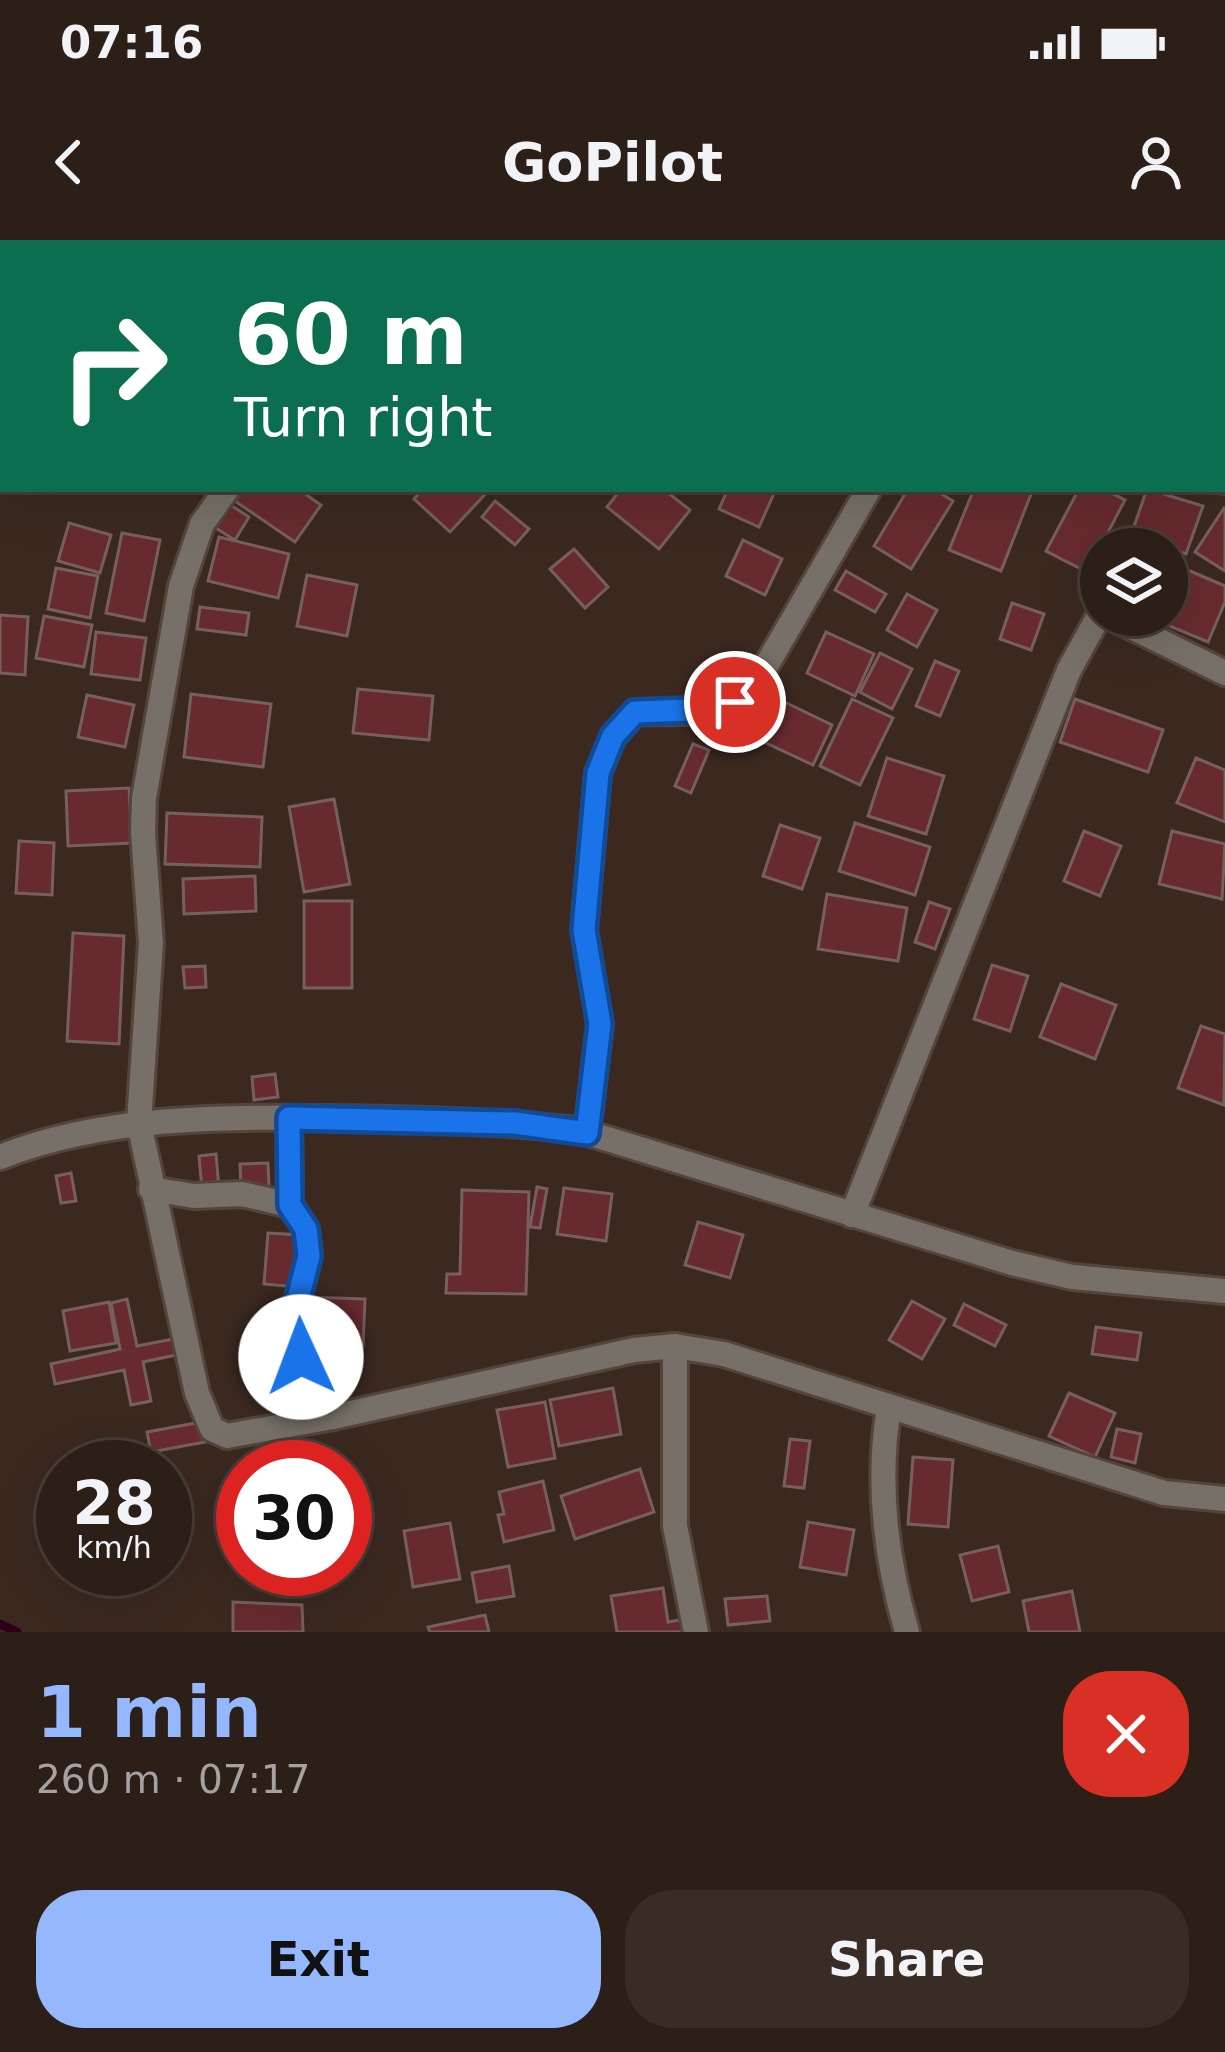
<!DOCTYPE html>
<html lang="en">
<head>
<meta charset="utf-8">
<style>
	body { margin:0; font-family:"DejaVu Sans",sans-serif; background:#382c25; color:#f1f3f6; height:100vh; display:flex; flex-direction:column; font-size:45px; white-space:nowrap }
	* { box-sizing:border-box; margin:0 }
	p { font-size:39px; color:#a6a2a2 }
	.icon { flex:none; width:66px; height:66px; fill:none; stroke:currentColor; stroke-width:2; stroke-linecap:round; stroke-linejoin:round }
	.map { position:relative; height:1392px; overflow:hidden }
	.sheet { display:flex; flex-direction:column; background:#2c1f18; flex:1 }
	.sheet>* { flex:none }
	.guide { position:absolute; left:0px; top:0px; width:1227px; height:252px; box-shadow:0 12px 48px #0002,0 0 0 3px #483d37; background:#0b6e4f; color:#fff; overflow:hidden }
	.controls { position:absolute; left:1080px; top:288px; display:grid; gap:24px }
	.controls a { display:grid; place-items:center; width:108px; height:108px; border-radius:50%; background:#2c1f18; box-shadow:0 12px 48px #0002,0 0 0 3px #483d37; font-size:60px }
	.speed { position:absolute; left:36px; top:1200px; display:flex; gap:24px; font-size:60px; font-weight:700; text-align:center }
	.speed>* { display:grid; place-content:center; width:156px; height:156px; border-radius:50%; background:#2c1f18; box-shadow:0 12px 48px #0002,0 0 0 3px #483d37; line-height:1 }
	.speed small { font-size:30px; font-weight:400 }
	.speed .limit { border:18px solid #d22; background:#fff; color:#111 }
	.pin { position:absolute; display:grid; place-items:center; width:102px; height:102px; color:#fff; margin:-51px; border:6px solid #fff; border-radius:50%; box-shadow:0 3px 12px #0007 }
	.me { position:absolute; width:132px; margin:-66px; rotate:358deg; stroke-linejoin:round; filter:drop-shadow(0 0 9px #0008) }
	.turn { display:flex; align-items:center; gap:42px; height:252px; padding:0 36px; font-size:54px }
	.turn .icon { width:156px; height:156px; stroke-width:2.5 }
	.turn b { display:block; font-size:84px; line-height:102px }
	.round { display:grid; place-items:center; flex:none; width:126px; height:126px; border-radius:48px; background:#382c25 }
	.headline { display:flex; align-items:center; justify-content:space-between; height:204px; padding:0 36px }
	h1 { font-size:72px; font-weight:600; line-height:90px; color:#94b7fd }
	.primary-button { display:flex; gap:24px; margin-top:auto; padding:24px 36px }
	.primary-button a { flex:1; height:138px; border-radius:48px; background:#94b7fd; color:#111; font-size:48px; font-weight:600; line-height:138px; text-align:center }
	.primary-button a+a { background:#382c25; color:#f1f3f6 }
	.status { display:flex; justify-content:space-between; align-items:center; height:84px; padding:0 60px; background:#2c1f18; direction:ltr }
	.status svg { height:33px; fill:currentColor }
	header { display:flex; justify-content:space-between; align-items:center; height:156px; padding:0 36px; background:#2c1f18; font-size:54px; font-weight:600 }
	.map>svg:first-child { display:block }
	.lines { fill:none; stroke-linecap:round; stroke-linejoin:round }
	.stream { stroke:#2c0019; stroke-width:9 }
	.building { fill:#672b2f; stroke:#775f5f; stroke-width:3 }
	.street-casing { stroke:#55443b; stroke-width:30 }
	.street { stroke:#767068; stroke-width:24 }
	.route-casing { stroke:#114b97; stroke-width:30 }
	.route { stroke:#1a73e8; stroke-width:21 }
</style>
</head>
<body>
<div class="status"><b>07:16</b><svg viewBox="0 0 49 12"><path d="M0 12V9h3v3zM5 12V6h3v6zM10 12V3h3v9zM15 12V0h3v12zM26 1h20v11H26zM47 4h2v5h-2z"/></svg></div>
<header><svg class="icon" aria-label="back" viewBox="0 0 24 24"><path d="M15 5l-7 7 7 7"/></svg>GoPilot<svg class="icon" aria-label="person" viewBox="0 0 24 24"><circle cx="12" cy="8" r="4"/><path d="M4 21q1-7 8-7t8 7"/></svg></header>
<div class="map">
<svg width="1225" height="1392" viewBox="0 0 1225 1392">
	<rect width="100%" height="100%" fill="#3b2920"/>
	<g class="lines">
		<path class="stream" d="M0,1384L17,1392"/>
	</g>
	<g class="building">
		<path d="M243,249H298L321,265L295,302L235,261Z"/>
		<path d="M423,249H490L450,292L414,259Z"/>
		<path d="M621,249H663L690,270L659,309L607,267Z"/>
		<path d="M728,249H776L759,287L719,269Z"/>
		<path d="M908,249H933L953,261L911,329L874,306Z"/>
		<path d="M974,249H1033L1001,331L949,310Z"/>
		<path d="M1079,249H1103L1125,260L1087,332L1046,311Z"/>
		<path d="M1147,249L1203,266L1186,314L1131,295Z"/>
		<path d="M495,261L529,289L515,305L482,277Z"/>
		<path d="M229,264L249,277L235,300L214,287Z"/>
		<path d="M1224,268L1225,269V331L1195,312Z"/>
		<path d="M69,283L111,295L100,333L58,321Z"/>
		<path d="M122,293L160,300L144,381L106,373Z"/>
		<path d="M219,297L289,314L278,358L208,341Z"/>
		<path d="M743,300L782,319L765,355L726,336Z"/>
		<path d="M574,309L608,347L585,368L550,329Z"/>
		<path d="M56,328L98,336L90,378L48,369Z"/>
		<path d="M1183,328L1225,346V362L1208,402L1160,382L1167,375V365Z"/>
		<path d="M846,331L886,354L875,372L835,350Z"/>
		<path d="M307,335L357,345L347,396L297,386Z"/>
		<path d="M907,354L937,370L917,407L887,390Z"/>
		<path d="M1012,363L1044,374L1031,410L1000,399Z"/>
		<path d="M200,367L249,373L246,395L197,389Z"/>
		<path d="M0,375L28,377L25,435L0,433Z"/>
		<path d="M44,376L92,385L84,427L36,418Z"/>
		<path d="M96,392L146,398L140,440L91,434Z"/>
		<path d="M826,392L874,414L855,456L807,433Z"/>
		<path d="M880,413L912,429L892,469L860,452Z"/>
		<path d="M935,421L959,431L940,476L916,466Z"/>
		<path d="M358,449L433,456L429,500L353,493Z"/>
		<path d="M191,454L271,464L263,527L184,517Z"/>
		<path d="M768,454L832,485L813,525L749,495Z"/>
		<path d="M87,455L134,465L125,507L78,497Z"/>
		<path d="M852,459L893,478L860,545L820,526Z"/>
		<path d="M1075,459L1163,490L1148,532L1060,502Z"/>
		<path d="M693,504L709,510L691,553L675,546Z"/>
		<path d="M887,518L944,536L926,594L868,576Z"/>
		<path d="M1196,518L1225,530V582L1177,563Z"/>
		<path d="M129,548L132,603L68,606L66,551Z"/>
		<path d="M334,559L350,644L304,652L289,567Z"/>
		<path d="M167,573L262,577L260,627L165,624Z"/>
		<path d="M855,583L930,607L915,655L839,631Z"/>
		<path d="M780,585L820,598L802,649L763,636Z"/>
		<path d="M1084,591L1121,606L1100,656L1064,641Z"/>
		<path d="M1172,591L1225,604L1222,659L1159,644Z"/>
		<path d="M19,601L54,603L52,655L16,653Z"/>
		<path d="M255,636L256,671L184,674L183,639Z"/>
		<path d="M827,654L907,668L898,721L818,709Z"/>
		<rect x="304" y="661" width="48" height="87"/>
		<path d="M929,662L950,669L935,709L915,702Z"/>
		<path d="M73,693L124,696L119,804L67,801Z"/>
		<path d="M992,725L1028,736L1010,791L974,779Z"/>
		<path d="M205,726L206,747L185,748L183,727Z"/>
		<path d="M1061,744L1116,765L1095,819L1040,797Z"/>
		<path d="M1201,786L1225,794L1224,865L1178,848Z"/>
		<path d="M275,834L278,857L254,860L252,837Z"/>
		<path d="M216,914L219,949L202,950L199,916Z"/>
		<path d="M268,923L269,946L241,947L240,924Z"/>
		<path d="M71,933L76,961L61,963L56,936Z"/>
		<path d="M537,947L547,949L540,988L530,987Z"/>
		<path d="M564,948L612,954L606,1001L557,994Z"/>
		<path d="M462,950L529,952L526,1054L446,1053L447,1034H460Z"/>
		<path d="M698,982L743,995L730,1038L685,1025Z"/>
		<path d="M268,993L301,995L297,1047L264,1044Z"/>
		<path d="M305,1057L365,1059L363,1106L303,1104Z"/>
		<path d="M127,1059L137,1106L173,1099L176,1115L143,1122L151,1161L131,1165L124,1130L55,1144L51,1124L120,1109L111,1063Z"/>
		<path d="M912,1061L945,1079L922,1119L889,1100Z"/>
		<path d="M109,1062L116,1103L70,1111L63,1071Z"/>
		<path d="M964,1064L1006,1085L995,1106L954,1085Z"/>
		<path d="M1096,1087L1141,1093L1137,1120L1092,1114Z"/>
		<path d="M613,1148L621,1194L559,1206L550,1160Z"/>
		<path d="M1069,1153L1115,1173L1095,1217L1049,1196Z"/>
		<path d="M545,1162L555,1218L508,1227L497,1170Z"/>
		<path d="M201,1182L205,1202L151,1212L147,1192Z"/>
		<path d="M1117,1189L1141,1194L1135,1223L1111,1217Z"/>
		<path d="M790,1199L810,1201L804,1248L784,1246Z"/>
		<path d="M913,1217L953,1220L948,1287L908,1284Z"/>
		<path d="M640,1229L654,1272L575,1299L561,1256Z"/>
		<path d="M543,1241L554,1290L504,1302L498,1275L504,1274L499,1252Z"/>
		<path d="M808,1282L854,1290L846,1335L800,1327Z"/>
		<path d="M450,1283L460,1339L413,1347L404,1291Z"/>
		<path d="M998,1306L1009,1352L972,1361L960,1315Z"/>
		<path d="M509,1326L514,1356L477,1362L472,1333Z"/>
		<path d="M663,1348L668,1382L685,1379L687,1392H617L611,1356Z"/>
		<path d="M1072,1351L1080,1392H1029L1023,1361Z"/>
		<path d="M767,1356L770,1381L728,1385L725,1359Z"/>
		<path d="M233,1362L302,1365L303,1392H233Z"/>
		<path d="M485,1375L489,1392H430L428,1387Z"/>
	</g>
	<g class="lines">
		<g class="street-casing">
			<g id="street">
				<path d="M492,0L496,3"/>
				<path d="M384,3L386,0"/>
				<path d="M1224,43H1225"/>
				<path d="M1224,241L1225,240"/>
				<path d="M227,249L202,284L181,346L144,558L143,593L151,703L139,883L197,1153L212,1189L227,1196L333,1177L634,1110L675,1106L724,1114L1164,1253L1225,1259"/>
				<path d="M1107,375L1225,433"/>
				<path d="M289,878L290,965L306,989L309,1016L294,1074L301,1116L333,1177"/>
				<path d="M587,893L600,784L584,690L598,533L613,497L635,472C682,472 717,477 755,445L869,249"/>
				<path d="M0,917C104,876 218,877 328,878C412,879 495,881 578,890L1012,1023L1072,1037L1225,1051"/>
				<path d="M151,949L194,956L242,954L290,965"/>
				<path d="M852,975L1069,430L1101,372"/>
				<path d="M675,1106V1286L696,1392"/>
				<path d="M889,1168C876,1244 886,1319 907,1392"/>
			</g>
		</g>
		<use href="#street" class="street"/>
	</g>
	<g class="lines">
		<g class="route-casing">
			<path id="route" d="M301,1117L294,1074L309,1016L306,989L290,965L289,878L515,883L587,893L600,784L584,690L598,533L613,496L635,472L716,469L735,462"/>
		</g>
		<use href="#route" class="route"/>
	</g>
</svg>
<div class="controls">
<a><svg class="icon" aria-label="layers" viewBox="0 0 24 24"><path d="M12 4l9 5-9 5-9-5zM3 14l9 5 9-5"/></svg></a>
</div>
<div class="speed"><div>28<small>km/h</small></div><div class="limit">30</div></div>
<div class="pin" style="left:735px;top:462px;background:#d93025"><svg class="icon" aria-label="arrive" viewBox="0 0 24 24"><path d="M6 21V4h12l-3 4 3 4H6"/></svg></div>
<svg class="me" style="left:301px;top:1117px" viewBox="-20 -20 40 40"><circle r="19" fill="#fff"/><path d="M0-13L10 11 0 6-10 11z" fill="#1a73e8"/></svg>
<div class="guide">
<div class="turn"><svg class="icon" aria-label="right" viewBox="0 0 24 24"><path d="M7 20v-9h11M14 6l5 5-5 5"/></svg><div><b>60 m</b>Turn right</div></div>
</div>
</div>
<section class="sheet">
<div class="headline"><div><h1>1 min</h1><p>260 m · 07:17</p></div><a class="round" style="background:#d93025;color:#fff"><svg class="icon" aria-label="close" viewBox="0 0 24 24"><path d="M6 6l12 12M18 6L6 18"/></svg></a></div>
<div class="primary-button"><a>Exit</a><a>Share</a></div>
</section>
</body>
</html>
